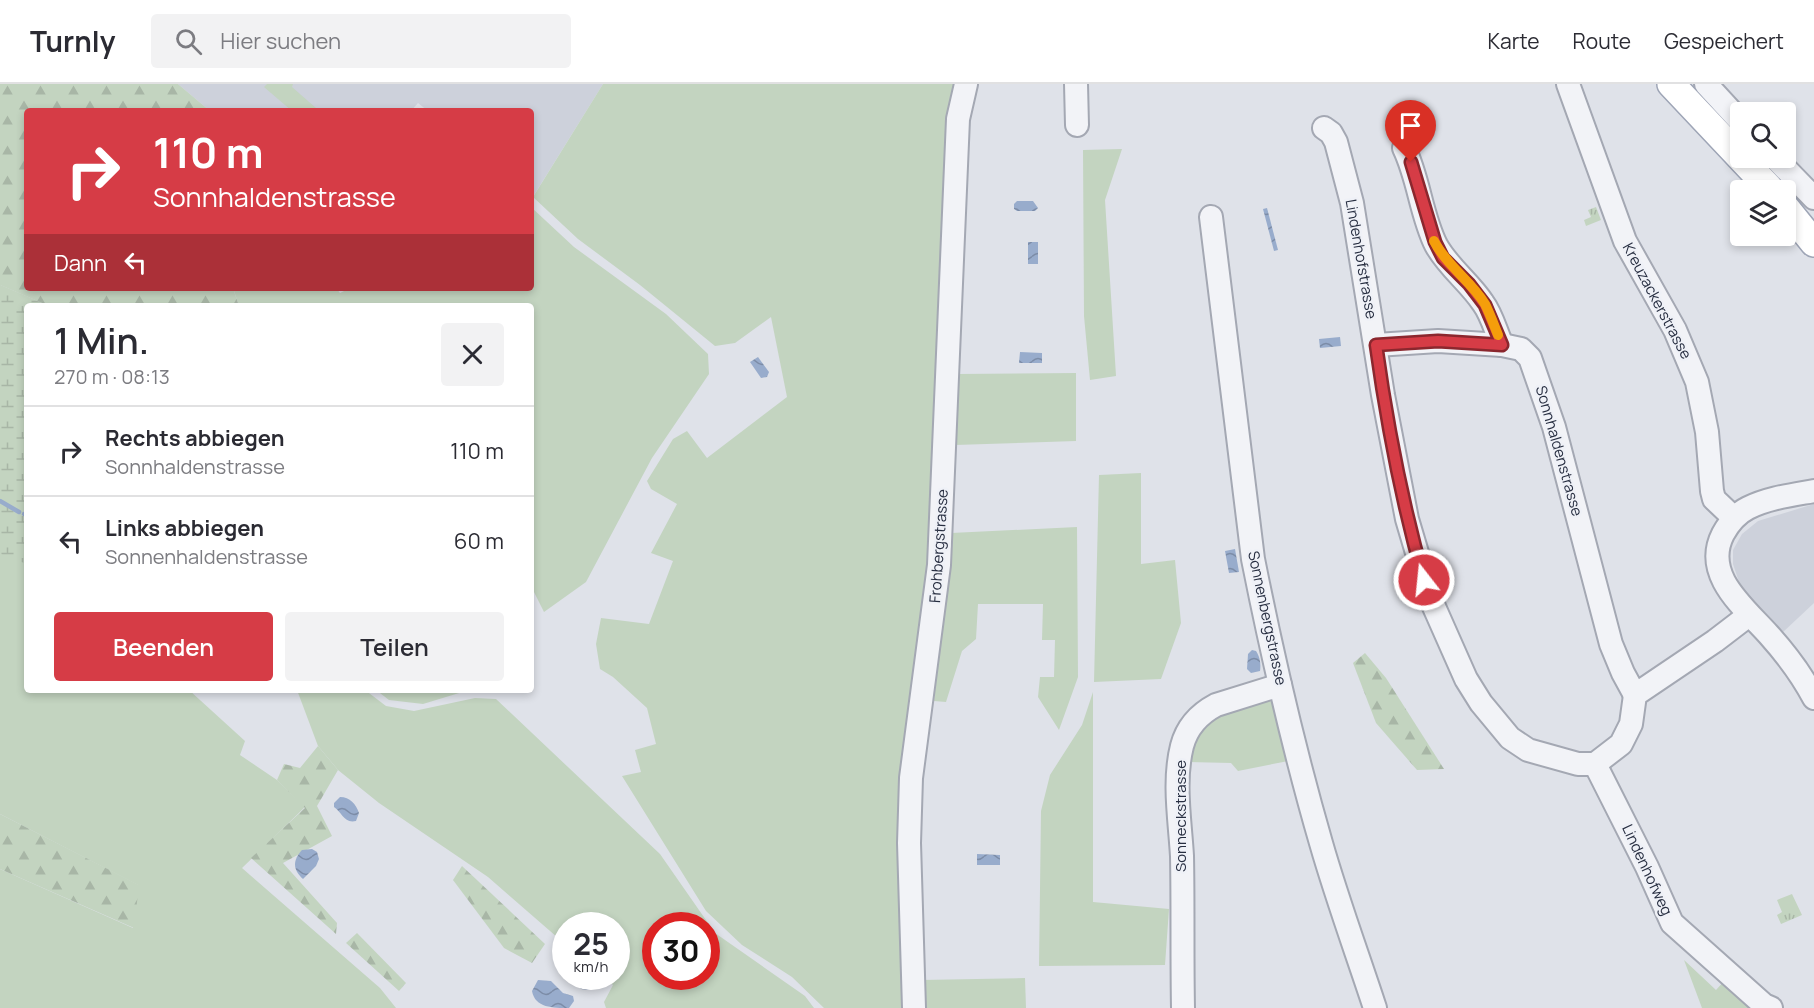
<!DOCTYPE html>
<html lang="de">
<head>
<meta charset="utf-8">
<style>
	body { margin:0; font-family:Manrope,sans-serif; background:#f2f2f3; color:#2b2b33; height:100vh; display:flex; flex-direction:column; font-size:22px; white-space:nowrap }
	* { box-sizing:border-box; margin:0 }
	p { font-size:20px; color:#7c7c81 }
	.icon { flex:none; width:33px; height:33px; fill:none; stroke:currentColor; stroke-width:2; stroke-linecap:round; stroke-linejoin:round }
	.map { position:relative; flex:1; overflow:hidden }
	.sheet { position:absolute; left:24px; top:219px; width:510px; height:390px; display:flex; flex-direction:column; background:#fff; border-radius:6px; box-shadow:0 3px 9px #0003 }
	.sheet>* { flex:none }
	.top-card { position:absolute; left:24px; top:24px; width:510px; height:183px; border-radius:6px; box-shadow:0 3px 9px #0003; background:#d63c46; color:#fff; overflow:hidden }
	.fabs { position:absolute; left:1730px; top:18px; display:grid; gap:12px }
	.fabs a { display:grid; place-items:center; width:66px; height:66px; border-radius:6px; background:#fff; box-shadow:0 3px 9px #0003; font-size:30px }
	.speed { position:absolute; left:552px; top:828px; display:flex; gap:12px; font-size:30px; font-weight:700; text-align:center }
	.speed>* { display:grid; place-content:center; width:78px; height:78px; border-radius:50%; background:#fff; box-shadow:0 3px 9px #0003; line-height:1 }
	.speed small { font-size:15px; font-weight:400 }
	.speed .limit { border:9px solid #d22; background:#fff; color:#111 }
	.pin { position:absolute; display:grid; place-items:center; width:51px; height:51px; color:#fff; margin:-62px -26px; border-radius:50% 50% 50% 0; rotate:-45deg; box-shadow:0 0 6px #0007 }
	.pin .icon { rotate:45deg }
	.me { position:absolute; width:66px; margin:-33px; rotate:344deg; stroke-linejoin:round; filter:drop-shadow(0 0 4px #0008) }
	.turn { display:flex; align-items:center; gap:21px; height:126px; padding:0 30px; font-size:27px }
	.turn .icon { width:78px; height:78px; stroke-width:2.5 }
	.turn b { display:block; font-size:42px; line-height:51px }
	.then { display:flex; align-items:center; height:57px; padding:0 30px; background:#0003; gap:12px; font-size:22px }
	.round { display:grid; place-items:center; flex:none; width:63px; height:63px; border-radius:6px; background:#f2f2f3 }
	.overview { display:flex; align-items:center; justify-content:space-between; height:102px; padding:0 30px }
	h1 { font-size:36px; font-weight:600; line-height:45px }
	.button { display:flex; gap:12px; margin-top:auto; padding:12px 30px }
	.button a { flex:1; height:69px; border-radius:6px; background:#d63c46; color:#fff; font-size:24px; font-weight:600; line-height:69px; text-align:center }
	.button a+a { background:#f2f2f3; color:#2b2b33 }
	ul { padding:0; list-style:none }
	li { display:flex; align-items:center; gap:18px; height:90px; padding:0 30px; border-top:2px solid #e1e1e2 }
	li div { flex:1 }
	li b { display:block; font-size:22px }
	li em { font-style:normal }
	header { display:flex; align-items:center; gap:36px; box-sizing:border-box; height:84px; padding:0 30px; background:#fff; border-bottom:2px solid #e1e1e2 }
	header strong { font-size:28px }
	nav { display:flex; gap:33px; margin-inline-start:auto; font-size:21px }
	.search { width:420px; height:54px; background:#f2f2f3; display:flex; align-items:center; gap:15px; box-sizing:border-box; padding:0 21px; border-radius:6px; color:#7c7c81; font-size:22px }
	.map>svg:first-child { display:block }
	.built { fill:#cdd1db }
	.grass { fill:#c3d4c0; fill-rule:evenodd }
	.forest { fill:url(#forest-firs) }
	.wetland { fill:url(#wetland-marsh) }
	.park { fill:url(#park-tufts) }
	.water { fill:url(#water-waves) }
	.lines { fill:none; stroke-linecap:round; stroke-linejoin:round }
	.stream { stroke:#98accc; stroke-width:4.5 }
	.minor-casing { stroke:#a4a8b3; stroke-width:26 }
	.major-casing { stroke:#9ea5b6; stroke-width:30 }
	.minor { stroke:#f2f3f7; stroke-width:22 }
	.major { stroke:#fff; stroke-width:27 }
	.route-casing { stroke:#8b272e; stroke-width:15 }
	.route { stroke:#d63c46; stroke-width:10 }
	.slow { stroke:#f59e0b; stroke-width:10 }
	.labels { text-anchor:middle; stroke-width:5; stroke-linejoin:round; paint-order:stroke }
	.street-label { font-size:15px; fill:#272e41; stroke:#eff1f7 }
</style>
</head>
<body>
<header>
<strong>Turnly</strong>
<div class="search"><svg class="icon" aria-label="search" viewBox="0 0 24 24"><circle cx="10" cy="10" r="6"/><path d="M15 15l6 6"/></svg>Hier suchen</div>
<nav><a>Karte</a><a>Route</a><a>Gespeichert</a></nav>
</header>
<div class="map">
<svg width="1814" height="924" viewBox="0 0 1814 924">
	<defs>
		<pattern id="forest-firs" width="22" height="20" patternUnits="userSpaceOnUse" patternTransform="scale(1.5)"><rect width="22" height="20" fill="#c3d4c0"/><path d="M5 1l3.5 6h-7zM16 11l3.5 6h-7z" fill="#a8b6a6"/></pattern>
		<pattern id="wetland-marsh" width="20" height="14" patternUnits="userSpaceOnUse" patternTransform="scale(1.5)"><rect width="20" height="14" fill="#c3d4c0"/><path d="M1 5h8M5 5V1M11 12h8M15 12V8" fill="none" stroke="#a8b6a6"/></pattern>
		<pattern id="park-tufts" width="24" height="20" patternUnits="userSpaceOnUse" patternTransform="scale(1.5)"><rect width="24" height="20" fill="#c3d4c0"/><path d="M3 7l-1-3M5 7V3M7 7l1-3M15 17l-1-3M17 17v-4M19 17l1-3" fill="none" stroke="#a8b6a6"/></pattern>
		<pattern id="water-waves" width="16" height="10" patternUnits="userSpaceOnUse" patternTransform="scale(1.5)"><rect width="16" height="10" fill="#98accc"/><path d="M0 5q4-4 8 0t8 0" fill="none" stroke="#7c8ca7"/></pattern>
	</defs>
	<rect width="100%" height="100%" fill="#dfe2e9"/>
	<g class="built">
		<path d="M178,0H603L531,116V27H428L418,19L411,27H210Z"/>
		<path d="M1814,420V519L1781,550L1740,501L1733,480V466L1742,450L1758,437Z"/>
	</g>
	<g class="grass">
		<path d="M267,0H293L292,3L316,24L313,27H292L264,3Z"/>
		<path d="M603,0H960L952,30L924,554L909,924H824L792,893L742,861L706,827L622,692L641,688L635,666L656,660L647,624L613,593L600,585L596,560L601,534L649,540L673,477L651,469L677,420L651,405L647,397L673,355L687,347L707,374L787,313L771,233L735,259L715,262L640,201L578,155L533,113Z"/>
		<path d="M1122,65L1105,116L1116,292L1090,296L1084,232L1083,66Z"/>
		<path d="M531,123L574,163L666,230L708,270L709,290L652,374L586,498L544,528L531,502V222H239L233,204H336L340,209L350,204H531Z"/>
		<path d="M0,201L49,222H27V606H189L245,657L240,671L277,696L305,723L242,784L380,904L396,924H0V785L133,844L138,801L0,730Z"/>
		<path d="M1076,289V357L955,361L957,290Z"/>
		<path d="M1141,389V480L1175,476L1181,539L1161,595L1094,598L1099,391Z"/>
		<path d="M1077,443L1078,593L1059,646L1038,613L1040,593H1054L1055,556H1042L1043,520H978L976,555L962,567L946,618L934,617L951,449Z"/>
		<path d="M297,606H365L386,622L414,627L475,614L496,615L660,770L715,849L805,912L814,924H606L604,918L613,901L604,893L616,892V842H566L565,860L488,793L379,719L338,686L318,662ZM656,842H706V892H656Z"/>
		<path d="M376,606H469L423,620L389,616Z"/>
		<path d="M1093,608V818L1169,825L1165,881L1039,882L1041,727L1050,691L1082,641Z"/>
		<path d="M1267,615L1275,620L1288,677L1238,687L1231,679L1188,678C1193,659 1202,638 1221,628C1234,621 1253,619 1267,615Z"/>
		<path d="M1684,876L1716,906L1726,895L1756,924H1702Z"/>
		<path d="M1025,894L1026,924H922L921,896Z"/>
	</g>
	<g class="forest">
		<path d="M0,0H178L210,27H27V204H233L239,222H49L0,201Z"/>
		<path d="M1365,569L1386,594L1444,685L1417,686L1376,639L1353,579Z"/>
		<path d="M318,662L338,686L317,722L332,752L283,779L337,839L336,850L251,774L305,724L277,696L284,680L300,684Z"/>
		<path d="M0,730L139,801L134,844L0,785Z"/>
		<path d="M462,782L545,860L532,879L504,864L453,796Z"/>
		<path d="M357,849L406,899L399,907L346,859Z"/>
	</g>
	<path class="wetland" d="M0,201L49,222H27V480L0,470Z"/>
	<g class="park">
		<path d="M1596,123L1601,136L1586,142L1584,136L1591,133L1588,126Z"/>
		<path d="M1792,810L1802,831L1781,840L1777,831L1782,828L1777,816Z"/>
	</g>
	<g class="water">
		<path d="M1017,117H1033L1038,124L1035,127H1017L1014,125V120Z"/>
		<path d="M1267,124L1278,166L1274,167L1263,125Z"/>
		<rect x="1028" y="158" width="10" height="22"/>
		<path d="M1340,253L1341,262L1320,264L1319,255Z"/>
		<path d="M1020,268L1042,269V279H1019Z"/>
		<path d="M758,273L769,288L767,293L761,294L750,278Z"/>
		<path d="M1235,465L1239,488L1229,489L1225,467Z"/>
		<path d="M1252,566L1256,567C1260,573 1261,580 1260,587L1251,589L1247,585L1248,570Z"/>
		<path d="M340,713C350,713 356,720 359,729L356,737C344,740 342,728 334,723V719Z"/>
		<path d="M312,765L317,768L319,775L316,782L303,795C292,785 293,776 302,766Z"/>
		<path d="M977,770L1000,771V781H977Z"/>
		<path d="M572,893H583L590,899L592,904L587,906L581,905Z"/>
		<path d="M538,896L551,897L563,909L573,912L574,917L569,924C553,924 535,924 532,907Z"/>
	</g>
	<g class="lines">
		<g class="stream">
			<path d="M0,417L19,428"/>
			<path d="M24,430L27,432"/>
		</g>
		<g class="minor-casing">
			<g id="minor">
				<path d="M1076,0L1077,41"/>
				<path d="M1568,0L1625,157L1675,246L1697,298L1707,348L1712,407L1714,415L1734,434"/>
				<path d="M1706,0L1740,37"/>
				<path d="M1324,44L1331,49L1336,58L1352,119L1383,311L1407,435L1431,516L1466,595L1481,619L1510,654L1528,666L1578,680H1595L1621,660L1631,640L1635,611L1715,557L1749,531"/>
				<path d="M1404,64C1419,95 1421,131 1436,161C1448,183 1469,198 1483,219C1492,231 1496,248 1502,261"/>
				<path d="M1775,74L1814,114"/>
				<path d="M1211,133L1253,475C1272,570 1294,666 1321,759C1337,815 1357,869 1375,924"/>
				<path d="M1376,261L1438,257L1502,261L1521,265L1530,274L1554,343L1611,560L1623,589L1635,611"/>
				<path d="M1814,407C1792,411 1768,414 1748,424C1736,430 1729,439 1723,450C1702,491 1744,523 1769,551C1786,570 1802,591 1814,614"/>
				<path d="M1595,680L1647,783L1672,839L1764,921L1771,924"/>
				<path d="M914,924L909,759L911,694L939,481L958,35L966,0"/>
				<path d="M1183,924C1182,873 1183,823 1182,772C1180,737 1173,697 1182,662C1187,643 1199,630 1216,621L1280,601"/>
			</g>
		</g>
		<g class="major-casing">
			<g id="major">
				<path d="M1671,0L1771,106"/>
				<path d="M1785,123L1814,159"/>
			</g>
		</g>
		<use href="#minor" class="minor"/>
		<use href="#major" class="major"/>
	</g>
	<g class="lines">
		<g class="route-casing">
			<path id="route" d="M1411,78L1435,158L1443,174L1469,200L1485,221L1502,261L1438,257L1376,261C1387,340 1402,419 1424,496"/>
		</g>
		<use href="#route" class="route"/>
		<path class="slow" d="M1434,157C1447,182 1471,197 1485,220C1490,230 1494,241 1498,251"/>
	</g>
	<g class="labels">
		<g class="street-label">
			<text transform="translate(1361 175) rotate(80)" y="5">Lindenhofstrasse</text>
			<text transform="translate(1657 217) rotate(62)" y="5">Kreuzackerstrasse</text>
			<text transform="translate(1559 367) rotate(74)" y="5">Sonnhaldenstrasse</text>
			<text transform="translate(939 462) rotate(-86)" y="5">Frohbergstrasse</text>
			<text transform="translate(1267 534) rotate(78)" y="5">Sonnenbergstrasse</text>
			<text transform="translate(1181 732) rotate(-90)" y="5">Sonneckstrasse</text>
			<text transform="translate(1647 786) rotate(65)" y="5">Lindenhofweg</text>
		</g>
	</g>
</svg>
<div class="fabs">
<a><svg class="icon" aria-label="search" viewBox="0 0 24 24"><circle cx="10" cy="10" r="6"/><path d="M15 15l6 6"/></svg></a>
<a><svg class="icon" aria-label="layers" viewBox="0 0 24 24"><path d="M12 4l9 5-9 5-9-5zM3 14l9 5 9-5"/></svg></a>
</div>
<div class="speed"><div>25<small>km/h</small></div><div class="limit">30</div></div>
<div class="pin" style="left:1411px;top:78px;background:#d93025"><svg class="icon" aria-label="arrive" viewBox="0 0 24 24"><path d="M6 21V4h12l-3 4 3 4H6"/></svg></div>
<svg class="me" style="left:1424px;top:496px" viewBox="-20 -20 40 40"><circle r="17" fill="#d63c46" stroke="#fff" stroke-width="3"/><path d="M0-11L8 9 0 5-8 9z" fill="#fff"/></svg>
<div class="top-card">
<div class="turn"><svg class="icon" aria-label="right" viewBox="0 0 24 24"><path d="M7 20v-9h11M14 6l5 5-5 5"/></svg><div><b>110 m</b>Sonnhaldenstrasse</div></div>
<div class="then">Dann<svg class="icon" aria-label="left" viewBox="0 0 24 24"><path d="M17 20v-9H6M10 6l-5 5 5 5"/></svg></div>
</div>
<section class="sheet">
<div class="overview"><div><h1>1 Min.</h1><p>270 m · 08:13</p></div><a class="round"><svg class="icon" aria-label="close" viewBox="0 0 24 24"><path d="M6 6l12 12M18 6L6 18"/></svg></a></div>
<ul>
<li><svg class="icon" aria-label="right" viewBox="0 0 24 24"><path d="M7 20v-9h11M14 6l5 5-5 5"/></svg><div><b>Rechts abbiegen</b><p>Sonnhaldenstrasse</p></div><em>110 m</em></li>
<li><svg class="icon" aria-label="left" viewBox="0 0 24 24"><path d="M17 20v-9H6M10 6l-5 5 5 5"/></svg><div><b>Links abbiegen</b><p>Sonnenhaldenstrasse</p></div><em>60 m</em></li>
</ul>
<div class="button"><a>Beenden</a><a>Teilen</a></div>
</section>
</div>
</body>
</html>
